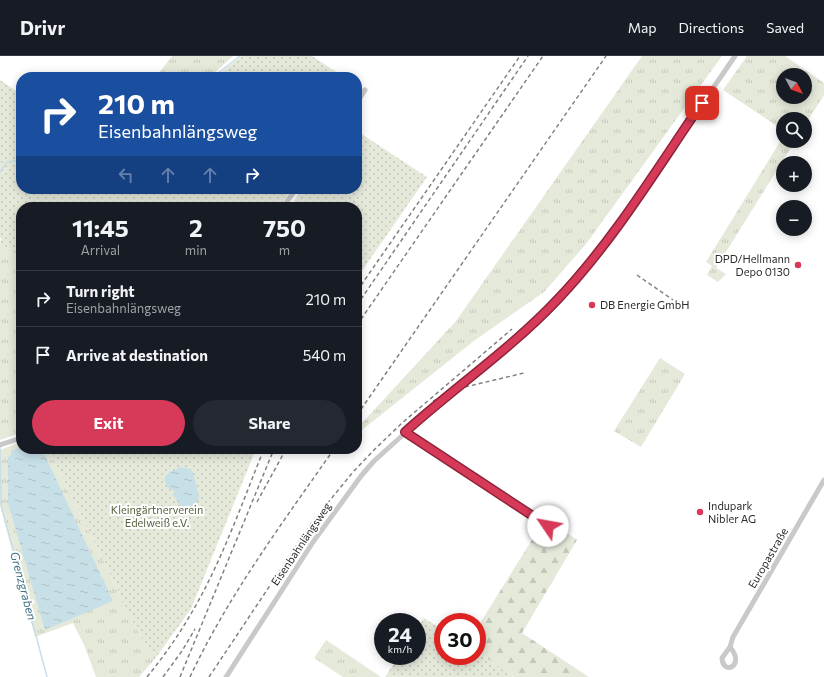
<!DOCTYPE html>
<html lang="en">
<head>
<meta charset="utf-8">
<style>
	body { margin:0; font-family:Commissioner,sans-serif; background:#242831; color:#f1f3f6; height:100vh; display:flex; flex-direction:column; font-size:15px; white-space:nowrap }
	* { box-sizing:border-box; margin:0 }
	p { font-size:13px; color:#9ea1a6 }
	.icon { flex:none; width:22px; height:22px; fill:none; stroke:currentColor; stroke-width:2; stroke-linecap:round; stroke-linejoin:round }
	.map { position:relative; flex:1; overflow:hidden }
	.panel { position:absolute; left:16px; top:146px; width:346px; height:252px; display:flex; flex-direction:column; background:#171b24; border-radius:16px; box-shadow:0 2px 10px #0003 }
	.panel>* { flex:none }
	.guide { position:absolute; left:16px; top:16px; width:346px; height:122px; border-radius:16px; box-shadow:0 2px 10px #0003; background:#1a4fa0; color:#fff; overflow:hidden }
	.needle { width:26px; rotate:131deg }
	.buttons { position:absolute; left:776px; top:12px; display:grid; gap:8px }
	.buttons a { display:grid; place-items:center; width:36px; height:36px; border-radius:50%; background:#171b24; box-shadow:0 2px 10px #0003; font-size:20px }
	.speed { position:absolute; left:374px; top:557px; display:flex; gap:8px; font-size:20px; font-weight:700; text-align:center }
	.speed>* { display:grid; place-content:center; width:52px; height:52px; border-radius:50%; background:#171b24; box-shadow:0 2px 10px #0003; line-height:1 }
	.speed small { font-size:10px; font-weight:400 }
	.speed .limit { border:6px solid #d22; background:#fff; color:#111 }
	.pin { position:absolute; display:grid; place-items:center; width:34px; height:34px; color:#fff; margin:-17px; border-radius:8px; box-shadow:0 2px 6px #0006 }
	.me { position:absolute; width:44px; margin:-22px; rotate:303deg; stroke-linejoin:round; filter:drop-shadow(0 0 3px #0008) }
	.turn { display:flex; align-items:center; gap:14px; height:84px; padding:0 16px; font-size:18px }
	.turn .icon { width:52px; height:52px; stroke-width:2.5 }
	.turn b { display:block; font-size:28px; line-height:34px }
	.lanes { display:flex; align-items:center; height:38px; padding:0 16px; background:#0003; justify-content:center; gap:20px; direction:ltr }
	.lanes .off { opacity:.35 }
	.eta { display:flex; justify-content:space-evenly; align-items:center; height:68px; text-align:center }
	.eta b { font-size:24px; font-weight:700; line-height:28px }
	.cta { display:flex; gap:8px; margin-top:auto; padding:8px 16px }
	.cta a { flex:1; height:46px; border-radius:24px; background:#d73958; color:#fff; font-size:16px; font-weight:700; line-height:46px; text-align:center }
	.cta a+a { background:#242831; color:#f1f3f6 }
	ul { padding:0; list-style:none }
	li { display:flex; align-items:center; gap:12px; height:56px; padding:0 16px; border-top:1px solid #363941 }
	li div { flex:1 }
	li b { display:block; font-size:15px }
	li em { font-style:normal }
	header { display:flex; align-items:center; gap:24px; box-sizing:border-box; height:56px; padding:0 20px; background:#171b24; border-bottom:1px solid #363941 }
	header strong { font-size:19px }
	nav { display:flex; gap:22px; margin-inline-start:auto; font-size:14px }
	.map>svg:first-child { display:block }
	.grass { fill:url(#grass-tufts); fill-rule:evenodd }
	.forest { fill:url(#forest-firs) }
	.garden { fill:url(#garden-dots) }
	.water { fill:url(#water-ripples) }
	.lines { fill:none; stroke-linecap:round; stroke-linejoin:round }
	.stream { stroke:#c7dfe7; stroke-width:1.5 }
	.street { stroke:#c9c9c9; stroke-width:5 }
	.rail { stroke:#818181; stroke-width:1.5; stroke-dasharray:4 3; stroke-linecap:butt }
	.route-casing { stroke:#8c2539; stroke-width:10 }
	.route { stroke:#d73958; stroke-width:7 }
	.poi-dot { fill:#d73958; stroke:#fff; stroke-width:1.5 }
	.labels { text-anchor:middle; stroke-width:4; stroke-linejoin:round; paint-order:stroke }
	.poi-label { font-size:11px; fill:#2c2c2c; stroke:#fff; text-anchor:start }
	.park-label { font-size:11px; fill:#54633d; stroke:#fff }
	.street-label { font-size:11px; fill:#2c2c2c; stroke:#fff }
	.water-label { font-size:12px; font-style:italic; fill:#417487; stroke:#fff }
</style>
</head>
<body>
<header>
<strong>Drivr</strong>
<nav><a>Map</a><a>Directions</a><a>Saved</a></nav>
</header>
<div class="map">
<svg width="824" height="621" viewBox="0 0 824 621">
	<defs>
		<pattern id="grass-tufts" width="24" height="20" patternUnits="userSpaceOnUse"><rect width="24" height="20" fill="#e4e9da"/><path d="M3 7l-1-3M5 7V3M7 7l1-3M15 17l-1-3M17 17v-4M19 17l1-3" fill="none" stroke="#c4c8bb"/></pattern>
		<pattern id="forest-firs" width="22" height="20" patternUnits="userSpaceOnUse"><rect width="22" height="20" fill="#e4e9da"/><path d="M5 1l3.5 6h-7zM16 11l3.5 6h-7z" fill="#c4c8bb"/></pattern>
		<pattern id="garden-dots" width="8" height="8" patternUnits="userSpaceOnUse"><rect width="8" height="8" fill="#e4e9da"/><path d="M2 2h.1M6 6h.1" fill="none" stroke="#c4c8bb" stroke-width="1.8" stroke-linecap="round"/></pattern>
		<pattern id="water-ripples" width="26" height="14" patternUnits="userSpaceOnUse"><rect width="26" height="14" fill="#c7dfe7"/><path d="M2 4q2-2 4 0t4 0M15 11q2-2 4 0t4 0" fill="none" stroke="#abc0c6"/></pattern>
	</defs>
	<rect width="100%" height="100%" fill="#fff"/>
	<g class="grass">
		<path d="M172,0H233L210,21H156Z"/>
		<path d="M642,0H722L586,188L544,236L475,284L357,378V373L362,367L456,265Z"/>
		<path d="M747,0H785L824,27V39L805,69V63H783V74L723,34ZM783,19H805V41H783Z"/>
		<path d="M783,81V85H795L716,212L726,218L718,226L707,219L712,210L706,206Z"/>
		<path d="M0,189L21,196V377L0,384Z"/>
		<path d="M660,302L685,318L641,391L614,375Z"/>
		<path d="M21,386V393H48L117,532L122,546L154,604L139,621H96L85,591L73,567L35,581L0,449V394Z"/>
		<path d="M326,584L381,621H343L314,602Z"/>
	</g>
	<path class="forest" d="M551,465L577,484L522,577L589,621H514L477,596V572L540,471Z"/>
	<g class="garden">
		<path d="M242,0H312L344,21H215Z"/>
		<path d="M0,24L21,38V133H292L279,151H21V204V196L0,189L1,183L0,182Z"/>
		<path d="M357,75L427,121L357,222V151H290L302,133H357Z"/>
		<path d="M48,393H256L191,553L154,604L122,546L117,532Z"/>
		<path d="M424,562L443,574V600H477V596L514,621H385L399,600H417V573Z"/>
	</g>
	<g class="water">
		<path d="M21,391V393H42L113,545L45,574L8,447V401L11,399V395Z"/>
		<path d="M180,411L189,413L193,416L199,441L198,445L187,454L181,453L176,443L172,438L175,436L173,434L169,433L166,428L165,421L170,415H174Z"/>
	</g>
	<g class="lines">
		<g class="stream">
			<path d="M213,21L240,0"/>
			<path d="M0,116L7,106L21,104"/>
			<path d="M0,391L1,449L47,621"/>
		</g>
		<g class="street">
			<path d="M357,46L365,34"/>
			<path d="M283,151L296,133"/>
			<path d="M405,376L548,470"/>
			<path d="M0,389L21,382"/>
			<path d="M730,591C746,610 723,620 722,602L730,591L733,581L824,424"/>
			<path d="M226,621L313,486L361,420L374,405L435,350L499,298L529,271L557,244L581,218L626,159L735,0"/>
		</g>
		<g class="rail">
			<path d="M637,219L673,244"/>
			<path d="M357,235L520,0"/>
			<path d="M357,249L528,0"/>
			<path d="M357,269L543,0"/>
			<path d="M433,345L465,331L524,317"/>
			<path d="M357,359L606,0"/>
			<path d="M257,446L286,393"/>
			<path d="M147,621C164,600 179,579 192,556C222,505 242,447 264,393"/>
			<path d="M163,621L182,595L195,573"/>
			<path d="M180,621L274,393"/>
			<path d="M190,621C228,540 283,466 334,393"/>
			<path d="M209,621L313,465L353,416L375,393L402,367L512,273"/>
		</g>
	</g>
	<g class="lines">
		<g class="route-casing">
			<path id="route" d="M548,470L405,376C455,331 512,292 558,243C614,184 656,114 702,47"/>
		</g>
		<use href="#route" class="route"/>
	</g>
	<g class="poi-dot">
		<circle cx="798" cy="209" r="4"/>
		<circle cx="592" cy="249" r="4"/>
		<circle cx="700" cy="456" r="4"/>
	</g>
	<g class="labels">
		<g class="poi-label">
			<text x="790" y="207" text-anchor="end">DPD/Hellmann<tspan x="790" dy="13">Depo 0130</tspan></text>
			<text x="600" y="253">DB Energie GmbH</text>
			<text x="708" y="454">Indupark<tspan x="708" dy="13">Nibler AG</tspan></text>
		</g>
		<g class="park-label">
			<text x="157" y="458">Kleingärtnerverein<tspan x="157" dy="13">Edelweiß e.V.</tspan></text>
		</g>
		<g class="street-label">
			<text transform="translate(301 488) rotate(-56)" y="4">Eisenbahnlängsweg</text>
			<text transform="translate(768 502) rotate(-60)" y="4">Europastraße</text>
		</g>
		<g class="water-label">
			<text transform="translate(23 530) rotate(75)" y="4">Grenzgraben</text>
		</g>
	</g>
</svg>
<div class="buttons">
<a><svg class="needle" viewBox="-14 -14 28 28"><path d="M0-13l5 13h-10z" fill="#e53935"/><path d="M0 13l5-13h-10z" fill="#9ea1a6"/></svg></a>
<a><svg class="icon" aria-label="search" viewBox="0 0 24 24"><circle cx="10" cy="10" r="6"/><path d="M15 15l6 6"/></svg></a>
<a>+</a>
<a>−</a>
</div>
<div class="speed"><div>24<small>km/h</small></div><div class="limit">30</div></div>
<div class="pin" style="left:702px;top:47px;background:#d93025"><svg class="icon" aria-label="arrive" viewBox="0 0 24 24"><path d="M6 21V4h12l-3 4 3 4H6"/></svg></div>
<svg class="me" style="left:548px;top:470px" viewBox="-20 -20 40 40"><circle r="19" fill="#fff"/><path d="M0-13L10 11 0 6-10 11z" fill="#d73958"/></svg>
<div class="guide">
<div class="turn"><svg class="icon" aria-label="right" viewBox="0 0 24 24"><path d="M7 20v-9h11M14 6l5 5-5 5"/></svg><div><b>210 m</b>Eisenbahnlängsweg</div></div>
<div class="lanes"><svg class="icon off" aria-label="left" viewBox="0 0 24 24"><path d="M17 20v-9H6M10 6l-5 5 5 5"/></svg><svg class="icon off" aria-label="ahead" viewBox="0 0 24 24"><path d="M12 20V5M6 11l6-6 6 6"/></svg><svg class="icon off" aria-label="ahead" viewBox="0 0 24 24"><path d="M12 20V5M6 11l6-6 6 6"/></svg><svg class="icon" aria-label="right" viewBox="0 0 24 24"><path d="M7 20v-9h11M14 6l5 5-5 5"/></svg></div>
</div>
<section class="panel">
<div class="eta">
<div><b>11:45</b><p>Arrival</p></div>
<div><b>2</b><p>min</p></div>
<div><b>750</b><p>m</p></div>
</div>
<ul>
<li><svg class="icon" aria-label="right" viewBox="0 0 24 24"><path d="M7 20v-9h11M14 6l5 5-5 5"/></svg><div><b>Turn right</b><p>Eisenbahnlängsweg</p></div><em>210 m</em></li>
<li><svg class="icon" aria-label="arrive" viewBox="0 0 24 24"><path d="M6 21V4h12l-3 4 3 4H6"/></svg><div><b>Arrive at destination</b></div><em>540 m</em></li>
</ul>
<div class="cta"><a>Exit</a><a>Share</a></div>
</section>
</div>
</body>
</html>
